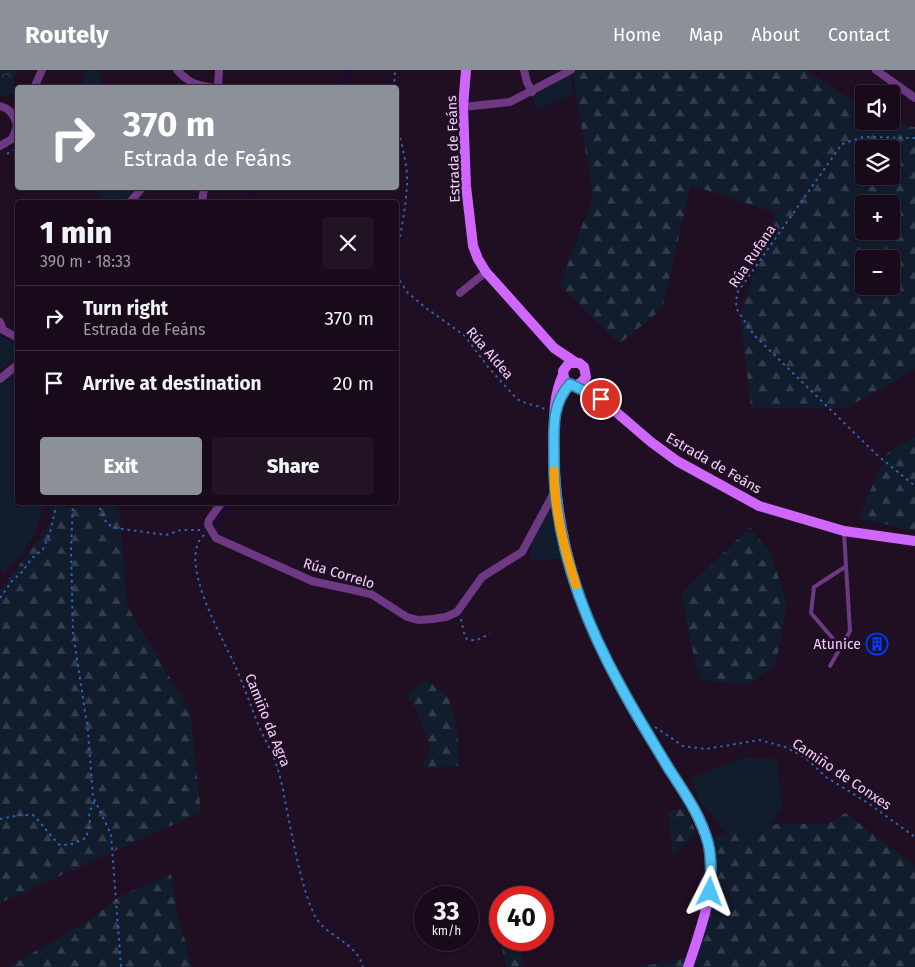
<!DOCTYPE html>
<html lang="en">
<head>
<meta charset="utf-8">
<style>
	body { margin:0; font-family:"Fira Sans",sans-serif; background:#211323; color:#f1f3f6; height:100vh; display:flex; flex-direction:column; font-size:19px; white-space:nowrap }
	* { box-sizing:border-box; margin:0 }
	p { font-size:16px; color:#9f9aa2 }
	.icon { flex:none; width:28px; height:28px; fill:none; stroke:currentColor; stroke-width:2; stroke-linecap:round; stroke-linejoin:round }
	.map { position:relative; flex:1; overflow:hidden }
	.drawer { position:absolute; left:15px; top:130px; width:384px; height:305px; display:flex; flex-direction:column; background:#180a1a; border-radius:5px; box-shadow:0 1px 4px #0004,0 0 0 1px #362b39 }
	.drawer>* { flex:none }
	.guide { position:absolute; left:15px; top:15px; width:384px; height:105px; border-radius:5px; box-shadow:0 1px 4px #0004,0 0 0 1px #362b39; background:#8c9099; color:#fff; overflow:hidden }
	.controls { position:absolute; left:855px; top:15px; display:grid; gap:10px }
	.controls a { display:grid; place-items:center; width:45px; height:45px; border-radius:5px; background:#180a1a; box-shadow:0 1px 4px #0004,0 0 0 1px #362b39; font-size:25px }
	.speed { position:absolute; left:414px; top:816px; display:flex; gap:10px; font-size:25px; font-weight:700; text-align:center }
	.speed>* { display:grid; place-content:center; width:65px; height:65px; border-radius:50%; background:#180a1a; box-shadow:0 1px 4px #0004,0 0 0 1px #362b39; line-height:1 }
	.speed small { font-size:12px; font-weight:400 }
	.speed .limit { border:8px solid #d22; background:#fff; color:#111 }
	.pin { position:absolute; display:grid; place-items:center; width:42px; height:42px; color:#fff; margin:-21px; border:2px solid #fff; border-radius:50%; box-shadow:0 1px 5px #0007 }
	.me { position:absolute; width:55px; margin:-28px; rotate:3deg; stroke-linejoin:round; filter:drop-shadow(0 0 4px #0008) }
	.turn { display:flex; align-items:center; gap:18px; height:105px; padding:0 25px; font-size:22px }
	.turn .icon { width:65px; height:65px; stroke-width:2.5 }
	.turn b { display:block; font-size:35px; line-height:42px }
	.round { display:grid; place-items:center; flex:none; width:52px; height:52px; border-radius:5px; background:#211323 }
	.overview { display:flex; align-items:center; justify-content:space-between; height:85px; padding:0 25px }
	h1 { font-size:30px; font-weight:800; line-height:38px }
	.primary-button { display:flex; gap:10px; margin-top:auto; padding:10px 25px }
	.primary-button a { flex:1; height:58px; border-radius:5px; background:#8c9099; color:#fff; font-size:20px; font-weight:800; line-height:58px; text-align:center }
	.primary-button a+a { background:#211323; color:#f1f3f6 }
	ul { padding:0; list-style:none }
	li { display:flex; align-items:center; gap:15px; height:65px; padding:0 25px; border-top:1px solid #362b39 }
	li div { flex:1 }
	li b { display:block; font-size:19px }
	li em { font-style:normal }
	header { display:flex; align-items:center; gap:30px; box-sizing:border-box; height:70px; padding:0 25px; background:#8c9099; color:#fff }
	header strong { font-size:24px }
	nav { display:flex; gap:28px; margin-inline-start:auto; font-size:18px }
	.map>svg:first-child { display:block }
	.grass { fill:#111c2d }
	.forest { fill:url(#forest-firs); fill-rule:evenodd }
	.park { fill:url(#park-crowns) }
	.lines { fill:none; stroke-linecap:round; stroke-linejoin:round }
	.stream { stroke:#1a0941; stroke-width:3 }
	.path { stroke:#2e64b5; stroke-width:2; stroke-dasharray:2.5 4; stroke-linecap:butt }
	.lane { stroke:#6c3982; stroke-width:4 }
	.street { stroke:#6c3982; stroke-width:8 }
	.secondary { stroke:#cf67ff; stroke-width:10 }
	.route-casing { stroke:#337fa1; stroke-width:12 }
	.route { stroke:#4fc3f7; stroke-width:9 }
	.slow { stroke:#f59e0b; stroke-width:9 }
	.labels { text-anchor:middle; stroke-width:5; stroke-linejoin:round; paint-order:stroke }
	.street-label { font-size:14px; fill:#f4d0ff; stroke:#200e23 }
	.poi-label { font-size:14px; fill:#f4d0ff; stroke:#200e23; text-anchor:end }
</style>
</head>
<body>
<header>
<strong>Routely</strong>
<nav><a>Home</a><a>Map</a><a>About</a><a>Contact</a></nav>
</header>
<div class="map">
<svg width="915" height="897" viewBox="0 0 915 897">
	<defs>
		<pattern id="forest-firs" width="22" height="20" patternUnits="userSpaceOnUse" patternTransform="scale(1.25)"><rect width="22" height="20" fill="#111c2d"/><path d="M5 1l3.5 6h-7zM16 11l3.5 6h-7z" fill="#343c4c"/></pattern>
		<pattern id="park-crowns" width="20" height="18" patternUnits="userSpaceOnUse" patternTransform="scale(1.25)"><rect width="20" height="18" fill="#111c2d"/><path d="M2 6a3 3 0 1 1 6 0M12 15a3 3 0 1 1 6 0" fill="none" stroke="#343c4c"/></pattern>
	</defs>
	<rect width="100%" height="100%" fill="#200e23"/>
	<g class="grass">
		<path d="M85,0H98L103,17H81Z"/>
		<path d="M570,5L574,24L537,39L531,25Z"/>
		<path d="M98,118H129L133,121L123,132H100Z"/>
		<path d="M139,128L184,132H135Z"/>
		<path d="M0,266L18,275L17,286L0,300Z"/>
		<path d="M10,306L17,332L18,432L44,433C39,463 24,482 4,504L0,496V314Z"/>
		<path d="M550,437L561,489L530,490L532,470L547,440Z"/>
		<path d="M746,687L777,689L782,736L767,762L739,779L699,730L691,707Z"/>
	</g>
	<g class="forest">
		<path d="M576,0H806L847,27L864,35V51H891V48L911,57H915V299L846,338H751L740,244L775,143L691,115L662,239L619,274L560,215L593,126L572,1ZM864,79H891V106H864ZM864,134H891V161H864ZM864,189H891V216H864Z"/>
		<path d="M17,300V330L10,306Z"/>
		<path d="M915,367V461L858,448L887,383Z"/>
		<path d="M49,433H114L120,445L127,536L190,641L201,742L0,833V520L54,449Z"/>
		<path d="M750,457L771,484L787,534L776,594L747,615L700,610L689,566L682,523Z"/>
		<path d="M428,610L449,628L458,660V696L422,699L430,677L418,645L406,624Z"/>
		<path d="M686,738L696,763L673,787L668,741Z"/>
		<path d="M845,743L915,795V897H639L694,886L710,767L778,754H828Z"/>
		<path d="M171,804L177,841L192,897H8L85,853L122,825Z"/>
		<path d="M557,841L545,876L522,878L524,897H506L501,873L504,870H542L543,842Z"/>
	</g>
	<path class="park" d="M0,0H17L15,5L12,7L16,12L14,16V20C10,27 7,25 0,25Z"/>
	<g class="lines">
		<g class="stream">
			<path d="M339,18L349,0"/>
			<path d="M246,132L253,118"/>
			<path d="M216,455L233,432"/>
		</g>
		<g class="path">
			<path d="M394,18L395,0"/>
			<path d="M396,49C400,70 408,93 407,114C406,140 399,168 396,194"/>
			<path d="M915,68L863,67L842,74L737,223L736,238L754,265L877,385L915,416"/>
			<path d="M7,84L13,80"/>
			<path d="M396,205L408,223L426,238L465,266L488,297L517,329C525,334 536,335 545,339"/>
			<path d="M73,432L71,479L73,563L88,661L93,727L111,764L121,897"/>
			<path d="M97,432L107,454L116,458L166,465L181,460H200"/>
			<path d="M204,465C176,490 224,570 236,598C245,618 252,640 261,661C268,675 275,688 279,703C282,713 284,725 286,736C293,769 300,812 313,842C323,867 356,870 363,897"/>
			<path d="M0,528L12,511L23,501L31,489L43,479L50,463L57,432"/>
			<path d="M461,549L465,567L468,570H477L490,564"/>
			<path d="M655,657L683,676L706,679L760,670L785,677L806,688L826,707L868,733L915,767"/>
			<path d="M0,749L20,745H33C43,755 50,766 60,775L72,774L86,768L90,753L89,743L95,730"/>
		</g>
		<g class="lane">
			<path d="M841,578L811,543L814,517L845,497"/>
			<path d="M830,596L850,561L844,463"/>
		</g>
		<g class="street">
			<path d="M177,0C190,14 196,15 215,18"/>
			<path d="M524,0L527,12L532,22"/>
			<path d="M876,0L915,28"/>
			<path d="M34,18L42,0"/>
			<path d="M218,18L219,0"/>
			<path d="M0,36C11,39 15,46 17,57L12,69L0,76"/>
			<path d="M463,37L510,32L571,0"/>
			<path d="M130,132L142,118"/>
			<path d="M202,132L204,118"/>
			<path d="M460,223L486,202"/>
			<path d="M0,252L3,260L18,268"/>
			<path d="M0,309L18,294"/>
			<path d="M222,432L209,450L208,455L216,468L312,511L371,524L407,547L418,550L432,549L446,547L457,542L482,507L522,482L556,419"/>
		</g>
		<g class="secondary">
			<path d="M466,0L463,37L466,116L473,176L478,189L486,202L554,278L575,292"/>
			<path d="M563,305C553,326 554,349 554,372C554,479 588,566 643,657C663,690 688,722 702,758C704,763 708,769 709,775C716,821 702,855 688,897"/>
			<path d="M573,316L581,313L586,307L584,297L579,293H569L563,301L564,308L567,313L601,329L651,372L677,391L759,436L844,461L915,471"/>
		</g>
	</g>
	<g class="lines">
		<g class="route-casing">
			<path id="route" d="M601,329L570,314C551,335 554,360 554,386C553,468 582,547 621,617C636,645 653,672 669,699C684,722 701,746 708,773C712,788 711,806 710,822"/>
		</g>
		<use href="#route" class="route"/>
		<path class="slow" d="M554,401C554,439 564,479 576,515"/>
	</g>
	<defs>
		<g id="building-ring" transform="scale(1.125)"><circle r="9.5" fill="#200e23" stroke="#003dfb" stroke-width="1.5"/><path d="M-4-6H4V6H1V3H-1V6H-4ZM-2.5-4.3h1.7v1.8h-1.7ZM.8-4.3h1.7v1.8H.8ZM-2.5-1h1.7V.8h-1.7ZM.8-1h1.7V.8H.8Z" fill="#003dfb"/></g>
	</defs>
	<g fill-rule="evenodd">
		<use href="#building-ring" x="877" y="574"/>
	</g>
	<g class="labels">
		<g class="street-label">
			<text transform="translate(453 79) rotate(-92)" y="5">Estrada de Feáns</text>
			<text transform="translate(752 186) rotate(-56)" y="5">Rúa Rufana</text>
			<text transform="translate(490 283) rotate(49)" y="5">Rúa Aldea</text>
			<text transform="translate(714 393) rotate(30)" y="5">Estrada de Feáns</text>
			<text transform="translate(339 503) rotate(17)" y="5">Rúa Correlo</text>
			<text transform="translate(268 650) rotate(68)" y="5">Camiño da Agra</text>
			<text transform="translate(842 704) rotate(34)" y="5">Camiño de Conxes</text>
		</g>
		<g class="poi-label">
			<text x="861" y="579">Atunice</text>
		</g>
	</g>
</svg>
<div class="controls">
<a><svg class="icon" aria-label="sound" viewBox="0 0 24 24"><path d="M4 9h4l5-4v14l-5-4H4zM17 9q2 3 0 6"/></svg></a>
<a><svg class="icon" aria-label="layers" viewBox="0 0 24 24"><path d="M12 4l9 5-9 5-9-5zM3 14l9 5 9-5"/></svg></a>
<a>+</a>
<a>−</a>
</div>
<div class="speed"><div>33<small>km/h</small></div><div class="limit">40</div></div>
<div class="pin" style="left:601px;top:329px;background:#d93025"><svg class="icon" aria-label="arrive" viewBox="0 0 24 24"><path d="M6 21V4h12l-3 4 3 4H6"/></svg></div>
<svg class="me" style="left:710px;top:822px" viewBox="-20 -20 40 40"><path d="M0-17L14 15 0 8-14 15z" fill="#4fc3f7" stroke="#fff" stroke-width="4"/></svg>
<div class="guide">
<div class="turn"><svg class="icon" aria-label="right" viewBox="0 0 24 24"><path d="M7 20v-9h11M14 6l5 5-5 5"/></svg><div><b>370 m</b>Estrada de Feáns</div></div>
</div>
<section class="drawer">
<div class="overview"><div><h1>1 min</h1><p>390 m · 18:33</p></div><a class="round"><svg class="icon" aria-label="close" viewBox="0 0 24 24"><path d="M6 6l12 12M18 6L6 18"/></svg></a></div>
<ul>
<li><svg class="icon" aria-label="right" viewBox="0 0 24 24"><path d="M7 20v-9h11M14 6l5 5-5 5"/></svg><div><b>Turn right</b><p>Estrada de Feáns</p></div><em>370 m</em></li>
<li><svg class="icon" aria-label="arrive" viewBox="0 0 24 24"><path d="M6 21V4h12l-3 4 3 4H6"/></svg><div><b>Arrive at destination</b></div><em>20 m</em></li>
</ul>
<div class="primary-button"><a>Exit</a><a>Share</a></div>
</section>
</div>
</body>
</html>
